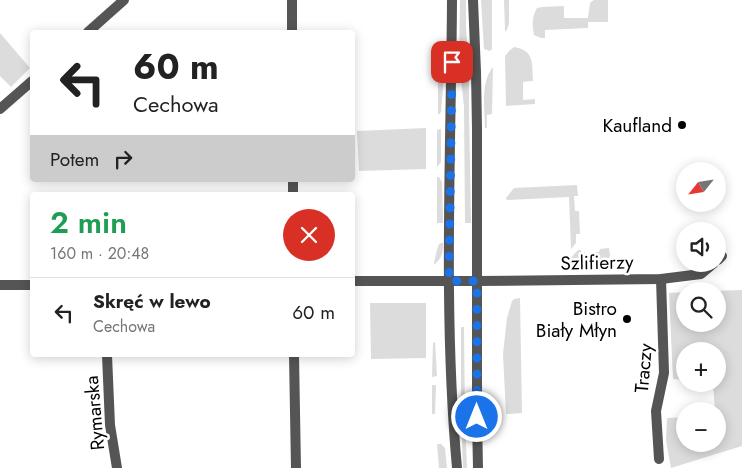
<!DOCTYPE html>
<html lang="pl">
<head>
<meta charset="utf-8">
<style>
	body { margin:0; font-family:Jost,sans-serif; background:#f2f2f2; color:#222; height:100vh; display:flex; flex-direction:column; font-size:19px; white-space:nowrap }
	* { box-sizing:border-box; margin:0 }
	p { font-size:16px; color:#767676 }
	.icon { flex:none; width:28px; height:28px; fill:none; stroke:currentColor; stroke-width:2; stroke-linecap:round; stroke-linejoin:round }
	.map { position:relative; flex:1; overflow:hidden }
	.drawer { position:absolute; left:30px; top:192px; width:325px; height:165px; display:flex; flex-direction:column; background:#fff; border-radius:5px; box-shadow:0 2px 12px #0003 }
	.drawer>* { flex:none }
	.banner { position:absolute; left:30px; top:30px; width:325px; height:152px; border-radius:5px; box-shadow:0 2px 12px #0003; background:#fff; color:#222; overflow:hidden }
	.needle { width:32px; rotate:240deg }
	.tools { position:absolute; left:676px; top:162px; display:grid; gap:10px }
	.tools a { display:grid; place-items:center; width:50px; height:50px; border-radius:50%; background:#fff; box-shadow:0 2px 12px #0003; font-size:25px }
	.pin { position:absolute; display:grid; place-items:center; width:42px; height:42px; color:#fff; margin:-21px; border-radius:10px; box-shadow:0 2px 8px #0006 }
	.me { position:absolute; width:55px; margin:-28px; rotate:0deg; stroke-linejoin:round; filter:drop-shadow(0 0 4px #0008) }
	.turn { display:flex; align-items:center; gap:18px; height:105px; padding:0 20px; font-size:22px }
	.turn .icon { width:65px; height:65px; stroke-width:2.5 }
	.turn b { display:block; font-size:35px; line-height:42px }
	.then { display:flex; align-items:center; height:48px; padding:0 20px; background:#0003; gap:10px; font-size:19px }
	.round { display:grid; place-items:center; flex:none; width:52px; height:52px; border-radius:26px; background:#f2f2f2 }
	.summary { display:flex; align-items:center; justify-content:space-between; height:85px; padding:0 20px }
	h1 { font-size:30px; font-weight:600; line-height:38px; color:#1e9e55 }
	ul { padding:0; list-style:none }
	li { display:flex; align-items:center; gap:15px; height:70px; padding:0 20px; border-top:1px solid #e0e0e0 }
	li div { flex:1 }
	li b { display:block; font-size:19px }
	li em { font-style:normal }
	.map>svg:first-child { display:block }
	.green { fill:#dcdcdc }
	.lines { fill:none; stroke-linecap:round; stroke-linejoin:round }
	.minor { stroke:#555; stroke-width:10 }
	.tertiary { stroke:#555; stroke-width:10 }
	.route { stroke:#1a73e8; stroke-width:9; stroke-dasharray:0 16.2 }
	.poi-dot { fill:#000; stroke:#fff; stroke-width:2 }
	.labels { text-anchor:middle; stroke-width:5; stroke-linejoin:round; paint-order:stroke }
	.poi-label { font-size:19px; fill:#000; stroke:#fff; text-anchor:end }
	.street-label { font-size:19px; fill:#000; stroke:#fff }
</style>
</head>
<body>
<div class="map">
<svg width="742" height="468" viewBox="0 0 742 468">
	<rect width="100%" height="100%" fill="#fff"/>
	<g class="green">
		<path d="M460,0H466V27L469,73V112L471,223H465L464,107L459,60Z"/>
		<path d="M481,0H492V49L490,51L484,49Z"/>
		<path d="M504,0H509V24L506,32L505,30Z"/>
		<path d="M594,0H608V22H588V28L545,30V38H541L534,35C532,24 532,17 537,8L542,7L564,6V18H588L590,3Z"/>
		<path d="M0,33L30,68L11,87L0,76Z"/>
		<path d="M514,47C535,50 532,65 533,81L523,82V100L535,99V104L506,106L505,56L510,50Z"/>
		<path d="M438,58H441L445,62L441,112L438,115V72L441,70V62L437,61Z"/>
		<path d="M493,67L492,114L487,115V128H485C485,108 480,83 493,67Z"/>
		<path d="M426,128V169L359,171L357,131Z"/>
		<path d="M441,129V162L437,167V130Z"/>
		<path d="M437,177H439L442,182L443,223H437Z"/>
		<path d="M577,185L578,196H574L575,211H579L580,234H576V243L571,249L569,197L507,200L506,198L514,188Z"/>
		<path d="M441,243H443C443,253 442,258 434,265C434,261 437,249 439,244Z"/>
		<path d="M609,248L610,255L608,264L574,266L568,261L578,250H581V254L585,252L586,259H593V252H599L600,249Z"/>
		<path d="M742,290V446L671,468L666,440L667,418L685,417V444H718V411H715L713,384H718V351H685V380L673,379L669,293L685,292V324H718V291H712Z"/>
		<path d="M520,298L522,413L506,414L503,354L507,318L512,301L514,299Z"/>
		<path d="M370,303H426V358L371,359Z"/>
		<path d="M461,327H464L465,417L467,468H463L461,417Z"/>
		<path d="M435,342L437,376L432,377L433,343Z"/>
		<path d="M432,385H436L435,414H432Z"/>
		<path d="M437,444H441L445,448L447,468H439Z"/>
	</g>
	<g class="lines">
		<g class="minor">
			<path d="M292,0V32"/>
			<path d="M88,32L124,0"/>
			<path d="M0,109L32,81"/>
			<path d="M293,180V195"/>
			<path d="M718,260L722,256"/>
			<path d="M352,281H477L661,279L701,274L713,264"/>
			<path d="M0,285H32"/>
			<path d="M107,355L110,425L117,468"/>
			<path d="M294,355L296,468"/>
			<path d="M659,459L656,411L664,373L661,279"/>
		</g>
		<g class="tertiary">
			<path d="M452,0C451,155 443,313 457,468"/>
			<path d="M473,0L476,72L477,129V417L478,468"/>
		</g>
	</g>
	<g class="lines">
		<path class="route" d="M452,62L449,281H477V417"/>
	</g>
	<g class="poi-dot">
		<circle cx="682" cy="125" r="5"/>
		<circle cx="627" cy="319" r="5"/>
	</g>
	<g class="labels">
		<g class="poi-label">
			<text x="672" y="132">Kaufland</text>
			<text x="617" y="315">Bistro<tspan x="617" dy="22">Biały Młyn</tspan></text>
		</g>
		<g class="street-label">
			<text transform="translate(597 262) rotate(-1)" y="7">Szlifierzy</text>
			<text transform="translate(643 368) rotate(-85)" y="7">Traczy</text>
			<text transform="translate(94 413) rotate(-95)" y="7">Rymarska</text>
		</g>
	</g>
</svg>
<div class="tools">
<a><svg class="needle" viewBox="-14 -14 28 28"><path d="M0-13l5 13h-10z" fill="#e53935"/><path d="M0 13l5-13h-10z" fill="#767676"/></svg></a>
<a><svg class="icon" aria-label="sound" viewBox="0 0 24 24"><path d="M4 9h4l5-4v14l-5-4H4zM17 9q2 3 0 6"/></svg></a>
<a><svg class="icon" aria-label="search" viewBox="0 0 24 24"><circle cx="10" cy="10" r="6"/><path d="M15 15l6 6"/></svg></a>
<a>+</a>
<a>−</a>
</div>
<div class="pin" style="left:452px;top:62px;background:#d93025"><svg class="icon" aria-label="arrive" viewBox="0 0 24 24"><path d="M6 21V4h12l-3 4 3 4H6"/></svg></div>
<svg class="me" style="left:477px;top:417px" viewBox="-20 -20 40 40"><circle r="17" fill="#1a73e8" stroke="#fff" stroke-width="3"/><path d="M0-11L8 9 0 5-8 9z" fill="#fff"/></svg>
<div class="banner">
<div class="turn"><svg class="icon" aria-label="left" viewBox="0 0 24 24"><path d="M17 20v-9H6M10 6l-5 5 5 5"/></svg><div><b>60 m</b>Cechowa</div></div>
<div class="then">Potem<svg class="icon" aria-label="right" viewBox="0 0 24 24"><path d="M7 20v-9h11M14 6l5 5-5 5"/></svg></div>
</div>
<section class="drawer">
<div class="summary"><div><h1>2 min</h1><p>160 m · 20:48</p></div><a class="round" style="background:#d93025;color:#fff"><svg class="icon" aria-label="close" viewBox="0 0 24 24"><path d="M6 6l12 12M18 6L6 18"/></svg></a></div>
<ul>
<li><svg class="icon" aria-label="left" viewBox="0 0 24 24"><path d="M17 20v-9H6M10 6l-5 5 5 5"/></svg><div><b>Skręć w lewo</b><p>Cechowa</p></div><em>60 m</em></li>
</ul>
</section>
</div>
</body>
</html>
